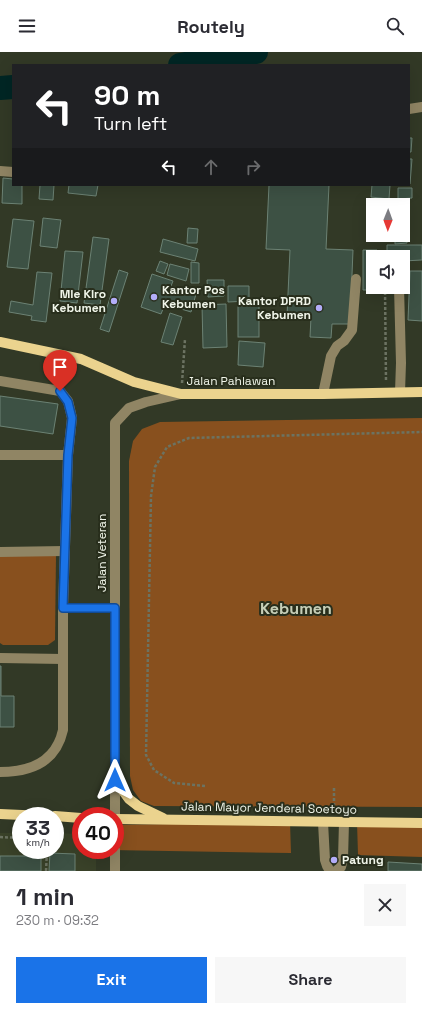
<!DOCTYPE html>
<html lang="en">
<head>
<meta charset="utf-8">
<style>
	body { margin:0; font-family:"Space Grotesk",sans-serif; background:#f7f7f7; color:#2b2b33; height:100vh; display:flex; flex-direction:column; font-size:15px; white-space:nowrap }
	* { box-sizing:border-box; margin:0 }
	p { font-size:13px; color:#7c7c81 }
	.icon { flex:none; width:22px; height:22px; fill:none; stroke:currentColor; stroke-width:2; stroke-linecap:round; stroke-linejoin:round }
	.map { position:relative; height:819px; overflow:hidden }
	.details { display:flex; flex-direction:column; background:#fff; flex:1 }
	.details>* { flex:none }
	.guide { position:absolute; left:12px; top:12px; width:398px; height:122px; border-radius:0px; box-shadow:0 4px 16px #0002; background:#202124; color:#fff; overflow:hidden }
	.needle { width:26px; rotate:181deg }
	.buttons { position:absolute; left:366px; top:146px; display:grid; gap:8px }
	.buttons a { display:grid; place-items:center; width:44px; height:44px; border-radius:0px; background:#fff; box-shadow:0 4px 16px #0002; font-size:20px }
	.speed { position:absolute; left:12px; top:755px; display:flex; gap:8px; font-size:20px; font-weight:700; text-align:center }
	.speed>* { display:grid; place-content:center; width:52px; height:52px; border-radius:50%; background:#fff; box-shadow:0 4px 16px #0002; line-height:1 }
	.speed small { font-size:10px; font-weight:400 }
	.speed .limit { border:6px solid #d22; background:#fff; color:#111 }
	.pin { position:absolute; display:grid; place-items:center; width:34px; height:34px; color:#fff; margin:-41px -17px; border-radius:50% 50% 50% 0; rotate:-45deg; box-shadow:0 0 4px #0007 }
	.pin .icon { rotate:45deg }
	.me { position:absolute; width:44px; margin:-22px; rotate:0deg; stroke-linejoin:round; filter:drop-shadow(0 0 3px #0008) }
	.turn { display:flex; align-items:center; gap:14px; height:84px; padding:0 16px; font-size:18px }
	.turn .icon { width:52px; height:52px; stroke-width:2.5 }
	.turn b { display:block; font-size:28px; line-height:34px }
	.lanes { display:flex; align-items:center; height:38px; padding:0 16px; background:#0003; justify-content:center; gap:20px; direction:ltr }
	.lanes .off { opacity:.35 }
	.round { display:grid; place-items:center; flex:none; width:42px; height:42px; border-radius:0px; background:#f7f7f7 }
	.overview { display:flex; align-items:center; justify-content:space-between; height:68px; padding:0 16px }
	h1 { font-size:24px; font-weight:800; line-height:30px }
	.button { display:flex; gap:8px; margin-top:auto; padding:8px 16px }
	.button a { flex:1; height:46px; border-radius:0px; background:#1a73e8; color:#fff; font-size:16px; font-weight:800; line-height:46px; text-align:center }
	.button a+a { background:#f7f7f7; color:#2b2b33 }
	header { display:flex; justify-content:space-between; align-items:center; height:52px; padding:0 16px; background:#fff; font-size:18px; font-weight:800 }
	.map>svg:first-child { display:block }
	.built { fill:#3a4229 }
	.green { fill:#88501e }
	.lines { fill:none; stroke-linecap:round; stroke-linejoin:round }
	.river { stroke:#002624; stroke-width:24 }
	.building { fill:#3d5144; stroke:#6c8274 }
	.path { stroke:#6c7362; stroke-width:2.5; stroke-dasharray:3 2; stroke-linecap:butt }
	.minor { stroke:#908564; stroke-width:10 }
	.major { stroke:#ebd38e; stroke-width:10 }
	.route-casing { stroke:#114b97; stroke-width:10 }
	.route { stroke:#1a73e8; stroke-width:7 }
	.poi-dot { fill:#b3adf9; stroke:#282e1c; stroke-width:1.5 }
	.labels { text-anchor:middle; stroke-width:4; stroke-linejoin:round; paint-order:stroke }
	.poi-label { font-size:12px; font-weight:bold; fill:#f0f5e9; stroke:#282e1c; text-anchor:start }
	.street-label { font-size:12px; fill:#f0f5e9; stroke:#282e1c }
	.district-label { font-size:16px; font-weight:bold; fill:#c6ceb7; stroke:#282e1c }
</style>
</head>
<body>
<header><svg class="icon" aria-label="menu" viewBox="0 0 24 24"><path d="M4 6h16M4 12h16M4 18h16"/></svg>Routely<svg class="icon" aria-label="search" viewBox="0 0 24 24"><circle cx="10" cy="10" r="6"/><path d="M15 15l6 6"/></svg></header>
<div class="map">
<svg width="422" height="819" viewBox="0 0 422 819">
	<rect width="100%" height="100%" fill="#323926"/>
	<path class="built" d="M0,781H21V798H55V781L81,782V798H96V819H0Z"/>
	<g class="green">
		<path d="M422,366V755L154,754L141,749L133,738L130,724L129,409L133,389L142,377L160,370Z"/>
		<path d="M0,502H56L55,588L48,593H3L0,591Z"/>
		<path d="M290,770L291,801L110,798H115V773Z"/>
		<path d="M357,771H422V805L358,803Z"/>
	</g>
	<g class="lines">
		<g class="river">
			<path d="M180,13L256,0"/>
			<path d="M0,36L13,35"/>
		</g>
	</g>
	<g class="building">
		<path d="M409,86H412L411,100H409Z"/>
		<path d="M409,107H412L410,132H409Z"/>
		<path d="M3,126L13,127V133H22V152L2,151Z"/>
		<path d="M40,133H54L53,148L39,147Z"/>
		<path d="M69,133H98L96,144L68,141Z"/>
		<path d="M269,133H329L326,197L353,198L350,272H332L331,286L310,285L311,265L287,264L290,198L266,197Z"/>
		<path d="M372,133H390L389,147L371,145Z"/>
		<path d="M398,136H412V146L398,147Z"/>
		<path d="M389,149L409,150V165H403V153H389Z"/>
		<path d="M373,151L389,152L373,153V183H386V185L370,184Z"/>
		<path d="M43,166L61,168L57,196L40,194Z"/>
		<path d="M13,167L34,169L28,217L7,215Z"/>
		<path d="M403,170H406L407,191L395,192V183H403Z"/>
		<path d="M188,176L198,177L197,191H187Z"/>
		<path d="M93,185L109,187L100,253L84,251Z"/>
		<path d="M163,187L198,197L195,209L160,200Z"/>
		<path d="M387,193H422V208L403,209V205H387Z"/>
		<path d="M363,198H377L378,205H373V235H378V238H363Z"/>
		<path d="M65,199L83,200L77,251L60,249Z"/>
		<path d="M160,209L168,212L164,222L156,219Z"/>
		<path d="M191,210L199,211V231H191Z"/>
		<path d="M170,212L189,217L186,229L167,223Z"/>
		<path d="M119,218L128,221L109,280L100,277Z"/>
		<path d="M410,219H422V269L408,268Z"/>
		<path d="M37,220L52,221L46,270L31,268L32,264L9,260L11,249L33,253Z"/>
		<path d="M152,222L173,229L171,234L196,242L191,260L165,252L161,262L141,255Z"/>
		<path d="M207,228H224V244L208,245Z"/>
		<path d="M228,234H249V249L228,250Z"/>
		<path d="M226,252L227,295L203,296L202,253Z"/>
		<rect x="238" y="254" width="21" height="31"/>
		<path d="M170,261L182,265L173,293L161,290Z"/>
		<path d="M239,289L265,291L263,315L238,313Z"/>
		<path d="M0,344L58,352L53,382L0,374Z"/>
		<path d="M0,614H1V644H14V675H0Z"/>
		<path d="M50,801L75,802V819H49Z"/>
		<rect x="0" y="804" width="41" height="15"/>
		<path d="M388,810L422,812V819H388Z"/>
	</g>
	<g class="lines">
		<g class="path">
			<path d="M384,204V205"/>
			<path d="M385,235L386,330"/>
			<path d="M182,331L185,287"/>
			<path d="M205,734L174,731L154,718L146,703L151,444L155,415L167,395L189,386L422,380"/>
			<path d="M334,736V760"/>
			<path d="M0,785L21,786"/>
			<path d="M46,819L47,798"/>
		</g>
		<g class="minor">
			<path d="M409,57L422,55"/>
			<path d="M0,119L13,120"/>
			<path d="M399,235L401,311L400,340"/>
			<path d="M0,329L60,339L68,349L72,366L68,403L63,556"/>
			<path d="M323,342L331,304L337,294L344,289L352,278L356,227"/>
			<path d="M0,403H68"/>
			<path d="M0,500L65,499"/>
			<path d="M0,606L63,607"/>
			<path d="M0,720C30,720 56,710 63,678V556H115"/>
			<path d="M323,770L325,808L327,814L330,819"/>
			<path d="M115,778V371L129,356L146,350L181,342"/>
			<path d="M115,819V798"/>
			<path d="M336,819L341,815L343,807L344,770"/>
		</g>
		<g class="major">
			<path d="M0,290L81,307L134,330L181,342H323L422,340"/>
			<path d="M115,728L129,747L138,754L163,766"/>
			<path d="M0,762L44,764"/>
			<path d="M55,764L81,766"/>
			<path d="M115,767L422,771"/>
		</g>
	</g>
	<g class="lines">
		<g class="route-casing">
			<path id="route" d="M60,339L68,350L72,366L68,403L63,556H115V728"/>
		</g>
		<use href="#route" class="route"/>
	</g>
	<g class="poi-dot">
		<circle cx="154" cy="245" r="4"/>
		<circle cx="114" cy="249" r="4"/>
		<circle cx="319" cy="256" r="4"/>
		<circle cx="334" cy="808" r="4"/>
	</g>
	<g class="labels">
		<g class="poi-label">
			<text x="162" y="242">Kantor Pos<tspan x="162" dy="14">Kebumen</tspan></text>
			<text x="106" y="246" text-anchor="end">Mie Kiro<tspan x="106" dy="14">Kebumen</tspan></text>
			<text x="311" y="253" text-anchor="end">Kantor DPRD<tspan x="311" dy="14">Kebumen</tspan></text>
			<text x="342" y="812">Patung</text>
		</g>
		<g class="street-label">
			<text x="231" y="333">Jalan Pahlawan</text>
			<text transform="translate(102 501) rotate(-90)" y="4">Jalan Veteran</text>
			<text transform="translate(269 756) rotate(1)" y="4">Jalan Mayor Jenderal Soetoyo</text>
		</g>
		<g class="district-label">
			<text x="296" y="562">Kebumen</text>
		</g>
	</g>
</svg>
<div class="buttons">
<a><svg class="needle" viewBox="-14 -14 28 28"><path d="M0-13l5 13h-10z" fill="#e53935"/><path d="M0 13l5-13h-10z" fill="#7c7c81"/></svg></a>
<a><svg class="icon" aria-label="sound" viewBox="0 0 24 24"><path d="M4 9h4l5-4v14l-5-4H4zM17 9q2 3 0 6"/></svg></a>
</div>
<div class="speed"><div>33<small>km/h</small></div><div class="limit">40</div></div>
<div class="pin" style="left:60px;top:339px;background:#d93025"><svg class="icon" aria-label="arrive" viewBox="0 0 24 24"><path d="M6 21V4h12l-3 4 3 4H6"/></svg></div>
<svg class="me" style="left:115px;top:728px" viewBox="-20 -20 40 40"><path d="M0-17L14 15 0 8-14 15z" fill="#1a73e8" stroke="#fff" stroke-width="4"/></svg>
<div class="guide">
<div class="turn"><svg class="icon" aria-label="left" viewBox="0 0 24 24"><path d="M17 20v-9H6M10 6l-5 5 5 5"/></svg><div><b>90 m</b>Turn left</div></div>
<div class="lanes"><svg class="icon" aria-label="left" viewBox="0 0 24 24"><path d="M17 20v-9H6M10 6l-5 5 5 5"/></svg><svg class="icon off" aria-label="ahead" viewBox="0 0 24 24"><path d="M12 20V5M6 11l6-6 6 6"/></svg><svg class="icon off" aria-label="right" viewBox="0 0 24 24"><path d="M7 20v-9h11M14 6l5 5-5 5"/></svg></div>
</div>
</div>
<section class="details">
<div class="overview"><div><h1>1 min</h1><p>230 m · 09:32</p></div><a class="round"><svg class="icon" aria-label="close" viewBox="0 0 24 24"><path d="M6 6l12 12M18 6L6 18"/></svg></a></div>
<div class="button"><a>Exit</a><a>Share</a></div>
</section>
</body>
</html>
